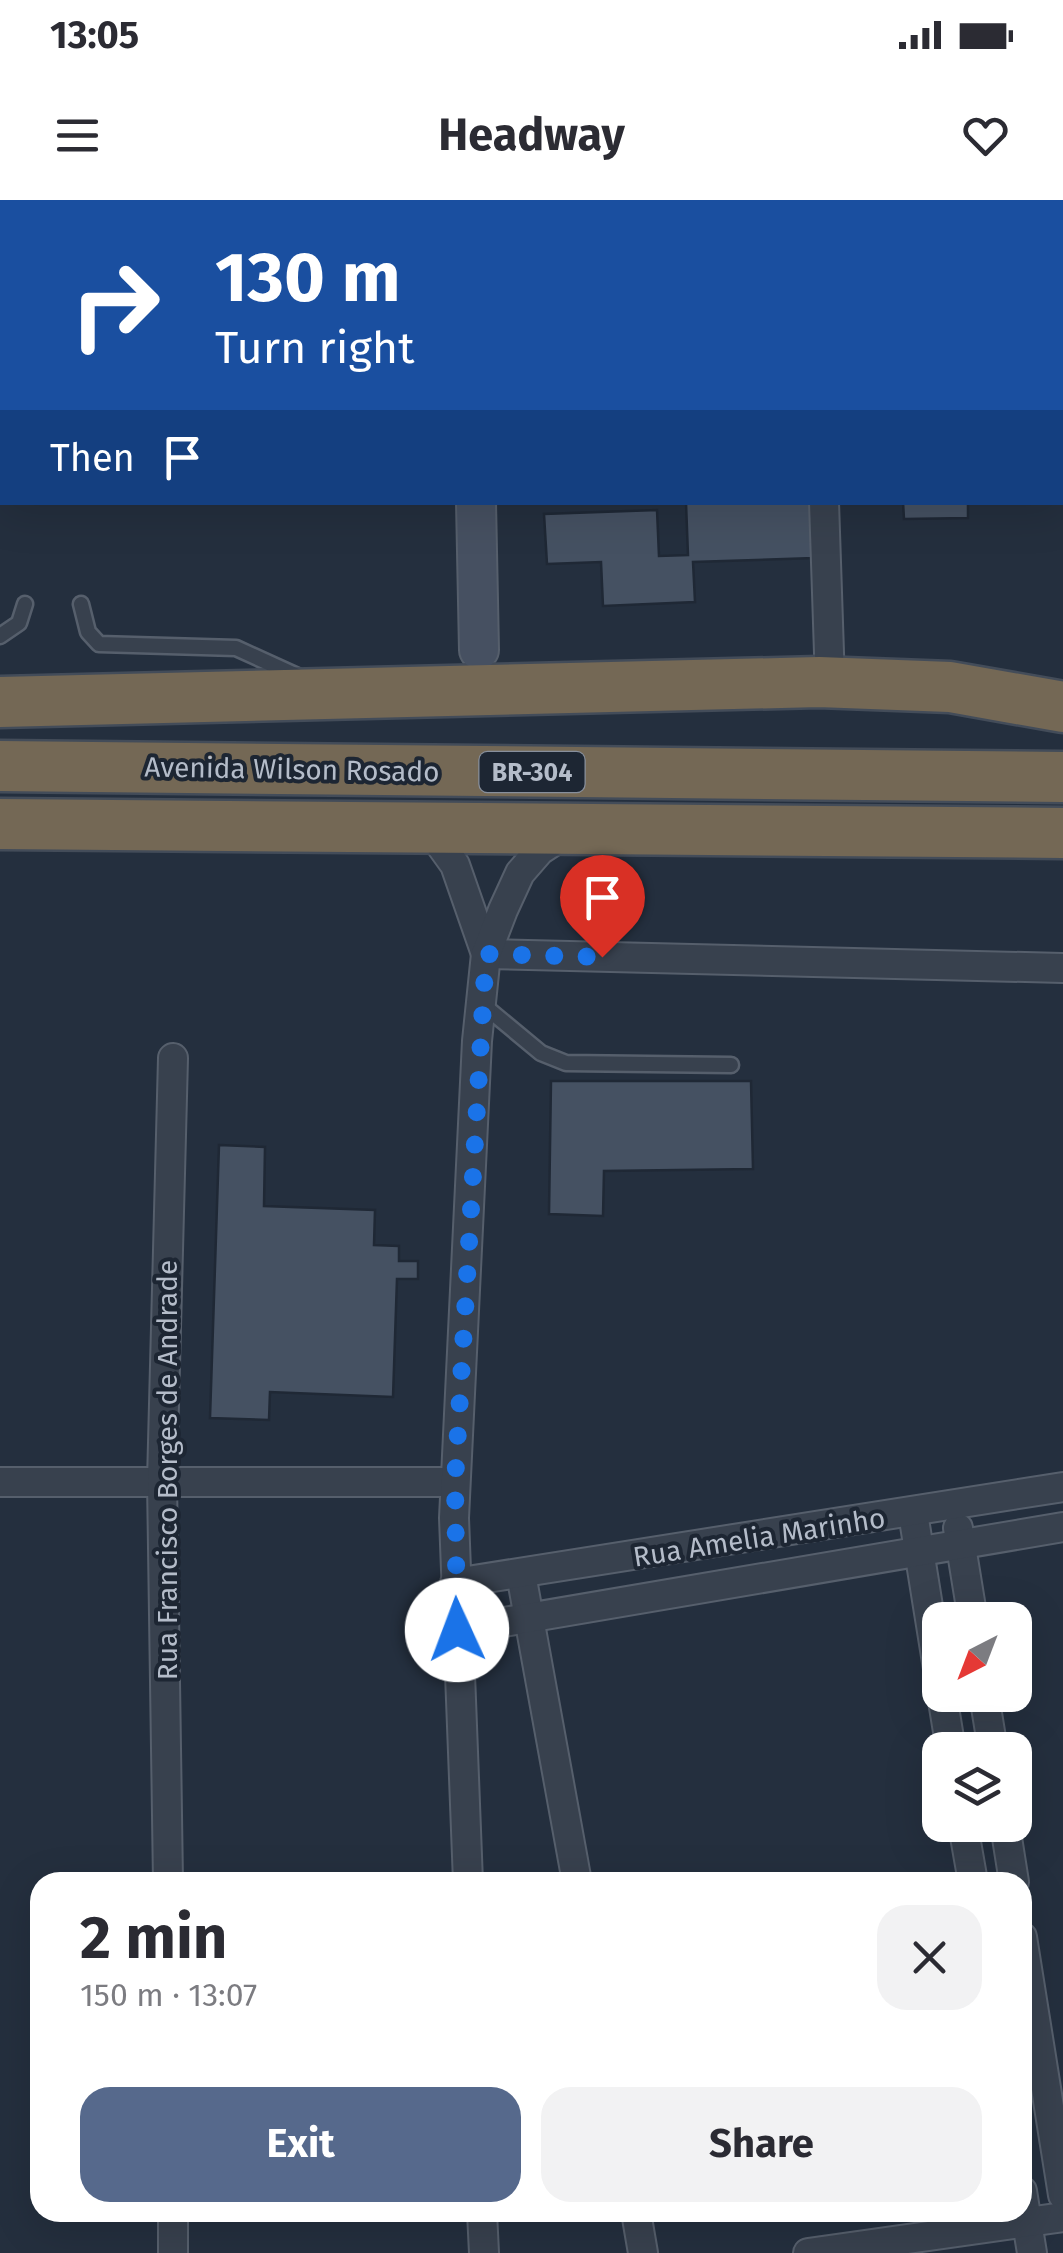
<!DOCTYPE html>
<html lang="en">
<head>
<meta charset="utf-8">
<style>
	body { margin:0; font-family:"Fira Sans",sans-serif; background:#f2f2f3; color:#2b2b33; height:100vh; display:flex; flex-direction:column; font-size:38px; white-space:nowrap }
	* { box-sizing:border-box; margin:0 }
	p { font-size:32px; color:#7c7c81 }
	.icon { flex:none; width:55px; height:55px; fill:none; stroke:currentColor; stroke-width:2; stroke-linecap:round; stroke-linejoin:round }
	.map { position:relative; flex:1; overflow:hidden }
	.sheet { position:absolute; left:30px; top:1672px; width:1002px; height:350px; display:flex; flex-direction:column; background:#fff; border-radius:30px; box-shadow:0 10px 40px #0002 }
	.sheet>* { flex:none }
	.guide { position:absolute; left:0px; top:0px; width:1065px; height:305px; box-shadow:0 10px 40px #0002; background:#1a4fa0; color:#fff; overflow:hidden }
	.needle { width:65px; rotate:222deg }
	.fabs { position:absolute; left:922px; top:1402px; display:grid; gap:20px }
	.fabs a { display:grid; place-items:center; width:110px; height:110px; border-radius:20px; background:#fff; box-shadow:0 10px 40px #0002; font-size:50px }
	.pin { position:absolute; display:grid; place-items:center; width:85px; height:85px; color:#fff; margin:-102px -42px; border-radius:50% 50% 50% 0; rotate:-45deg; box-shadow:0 0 10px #0007 }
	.pin .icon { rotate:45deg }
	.me { position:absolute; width:110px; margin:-55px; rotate:358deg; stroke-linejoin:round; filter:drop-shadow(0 0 8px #0008) }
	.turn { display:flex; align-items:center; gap:35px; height:210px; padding:0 50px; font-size:45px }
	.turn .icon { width:130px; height:130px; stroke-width:2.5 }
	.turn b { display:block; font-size:70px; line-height:85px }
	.then { display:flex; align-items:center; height:95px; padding:0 50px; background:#0003; gap:20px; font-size:38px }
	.round { display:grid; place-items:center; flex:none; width:105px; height:105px; border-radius:30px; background:#f2f2f3 }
	.summary { display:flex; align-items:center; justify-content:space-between; height:170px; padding:0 50px }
	h1 { font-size:60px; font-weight:700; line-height:75px }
	.primary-button { display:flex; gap:20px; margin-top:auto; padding:20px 50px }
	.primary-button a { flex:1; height:115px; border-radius:30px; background:#56698c; color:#fff; font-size:40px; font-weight:700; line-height:115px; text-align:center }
	.primary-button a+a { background:#f2f2f3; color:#2b2b33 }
	.status { display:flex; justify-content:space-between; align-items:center; height:70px; padding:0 50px; background:#fff; direction:ltr }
	.status svg { height:28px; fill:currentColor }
	header { display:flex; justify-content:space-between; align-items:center; height:130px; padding:0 50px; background:#fff; font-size:45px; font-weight:700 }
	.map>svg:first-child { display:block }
	.building { fill:#455162; stroke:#1f2835; stroke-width:2.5 }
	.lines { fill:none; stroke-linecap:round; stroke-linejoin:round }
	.lane-casing { stroke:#565f6c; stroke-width:19 }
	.street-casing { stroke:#565f6c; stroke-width:32 }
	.secondary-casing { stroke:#565f6c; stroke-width:42 }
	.highway-casing { stroke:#434c59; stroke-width:55 }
	.lane { stroke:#38414e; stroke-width:14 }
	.street { stroke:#38414e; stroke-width:28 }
	.secondary { stroke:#465061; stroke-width:38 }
	.highway { stroke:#746855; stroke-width:50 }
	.route { stroke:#1a73e8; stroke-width:18; stroke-dasharray:0 32.4 }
	.labels { text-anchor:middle; stroke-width:8; stroke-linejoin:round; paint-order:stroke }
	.shield { fill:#1d2633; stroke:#878f9c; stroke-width:2.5 }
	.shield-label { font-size:25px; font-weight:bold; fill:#b4bcc9 }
	.street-label { font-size:28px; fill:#b4bcc9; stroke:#1d2633 }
</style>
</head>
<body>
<div class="status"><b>13:05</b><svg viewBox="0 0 49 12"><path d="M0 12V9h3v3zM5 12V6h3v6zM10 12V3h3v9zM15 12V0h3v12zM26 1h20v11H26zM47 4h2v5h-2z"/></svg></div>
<header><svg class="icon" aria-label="menu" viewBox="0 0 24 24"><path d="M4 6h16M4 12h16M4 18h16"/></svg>Headway<svg class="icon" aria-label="heart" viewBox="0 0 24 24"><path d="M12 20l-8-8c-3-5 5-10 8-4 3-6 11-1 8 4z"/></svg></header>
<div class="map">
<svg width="1063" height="2053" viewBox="0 0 1063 2053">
	<rect width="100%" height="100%" fill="#242f3e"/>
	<g class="building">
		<path d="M0,0H145L2,2V246Z"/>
		<path d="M811,302L814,358L693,362L695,402L603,406L601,362L547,364L544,314L657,310L659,356L688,355L686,303Z"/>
		<path d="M903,302H968V318L904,319Z"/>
		<path d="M551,881H751L753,969L604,971L603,1016L549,1014Z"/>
		<path d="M219,945L265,947L264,1006L375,1010L374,1045L399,1046V1061H418V1079H397L393,1197L270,1192L269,1220L210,1218Z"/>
	</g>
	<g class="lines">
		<g class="lane-casing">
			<g id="lane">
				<path d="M81,404L88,432L99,444L236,448L304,479"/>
				<path d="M0,436L19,423L25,404"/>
				<path d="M482,804L541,853L566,863L731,865"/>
			</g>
		</g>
		<g class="street-casing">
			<g id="street">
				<path d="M817,0V2"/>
				<path d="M824,302L830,483"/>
				<path d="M427,626L455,665L486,754"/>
				<path d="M486,754L1063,768"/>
				<path d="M0,1282H455"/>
				<path d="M913,1313L940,1481"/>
				<path d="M958,1328L973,1420"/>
				<path d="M521,1374L577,1682"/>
				<path d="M455,1383L1063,1287"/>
				<path d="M457,1430L1063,1327"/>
				<path d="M942,1495L951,1550"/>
				<path d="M984,1495L993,1550"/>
				<path d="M963,1625L973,1682"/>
				<path d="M1005,1625L1014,1682"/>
				<path d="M168,1682L162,1281L173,858"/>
				<path d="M468,1682L454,1318L477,841L486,754L503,710L520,673L540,650L566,633"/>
				<path d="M1022,1737L1063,1995"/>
				<path d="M1022,1991L1032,2053"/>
				<path d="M173,2012V2053"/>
				<path d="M482,2012L484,2053"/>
				<path d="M636,2012L643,2053"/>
				<path d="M808,2053L1063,2017"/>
			</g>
		</g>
		<g class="secondary-casing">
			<g id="secondary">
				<path d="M465,0V2"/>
				<path d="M476,302L479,450"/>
			</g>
		</g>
		<g class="highway-casing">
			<g id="highway">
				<path d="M0,502L819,482L950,487L1063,507"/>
				<path d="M0,566L1063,577"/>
				<path d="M0,624L1063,633"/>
			</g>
		</g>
		<use href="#lane" class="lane"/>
		<use href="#street" class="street"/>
		<use href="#secondary" class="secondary"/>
		<use href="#highway" class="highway"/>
	</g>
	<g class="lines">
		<path class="route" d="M457,1430L455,1282L486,754L602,757"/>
	</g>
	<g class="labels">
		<rect class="shield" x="479.5" y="552" width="105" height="40" rx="8"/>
		<g class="shield-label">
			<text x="532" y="581">BR-304</text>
		</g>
		<g class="street-label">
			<text transform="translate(292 569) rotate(1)" y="10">Avenida Wilson Rosado</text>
			<text transform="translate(167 1270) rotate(-90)" y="10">Rua Francisco Borges de Andrade</text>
			<text transform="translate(759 1337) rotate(-9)" y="10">Rua Amelia Marinho</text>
		</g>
	</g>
</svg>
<div class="fabs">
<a><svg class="needle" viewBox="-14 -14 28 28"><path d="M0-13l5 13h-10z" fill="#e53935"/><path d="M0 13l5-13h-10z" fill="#7c7c81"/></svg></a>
<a><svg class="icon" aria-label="layers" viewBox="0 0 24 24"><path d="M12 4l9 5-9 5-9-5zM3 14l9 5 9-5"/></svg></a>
</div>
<div class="pin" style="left:602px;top:757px;background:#d93025"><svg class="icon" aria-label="arrive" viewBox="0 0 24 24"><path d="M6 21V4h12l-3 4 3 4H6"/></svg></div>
<svg class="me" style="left:457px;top:1430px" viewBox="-20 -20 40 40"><circle r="19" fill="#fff"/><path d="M0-13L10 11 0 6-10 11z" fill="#1a73e8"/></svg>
<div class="guide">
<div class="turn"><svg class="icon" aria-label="right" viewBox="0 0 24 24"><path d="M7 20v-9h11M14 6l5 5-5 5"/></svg><div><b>130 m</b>Turn right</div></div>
<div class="then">Then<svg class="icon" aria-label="arrive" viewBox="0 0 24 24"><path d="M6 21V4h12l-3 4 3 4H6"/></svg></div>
</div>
<section class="sheet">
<div class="summary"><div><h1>2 min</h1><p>150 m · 13:07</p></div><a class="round"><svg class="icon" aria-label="close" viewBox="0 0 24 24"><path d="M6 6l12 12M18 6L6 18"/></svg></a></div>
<div class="primary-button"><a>Exit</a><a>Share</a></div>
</section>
</div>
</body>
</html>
